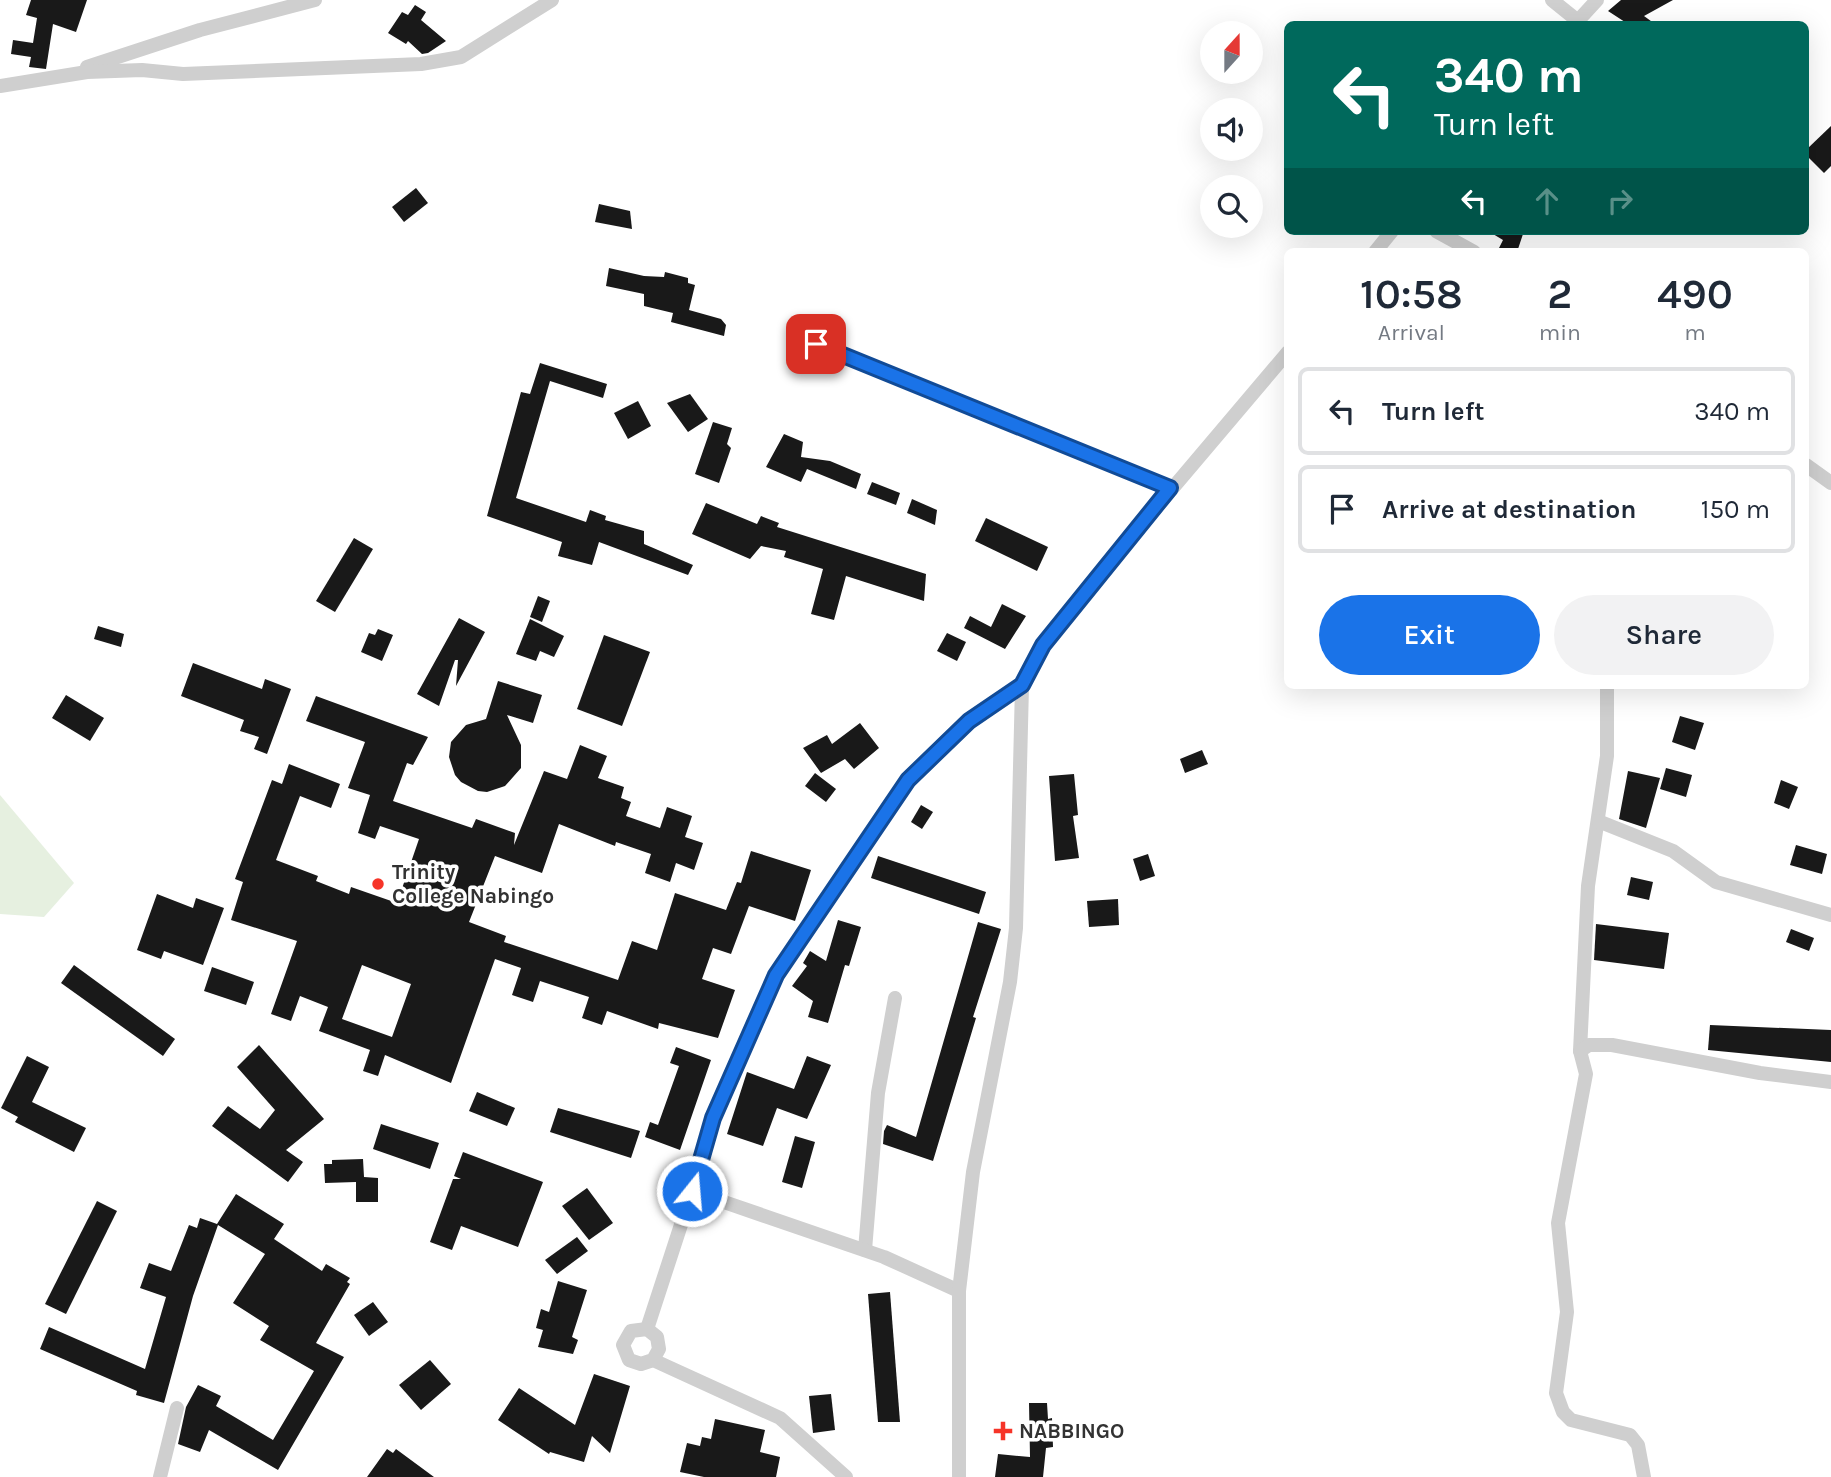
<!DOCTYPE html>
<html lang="en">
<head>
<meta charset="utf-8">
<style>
	body { margin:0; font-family:Karla,sans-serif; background:#f2f2f3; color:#1f2937; height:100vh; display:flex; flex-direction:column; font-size:26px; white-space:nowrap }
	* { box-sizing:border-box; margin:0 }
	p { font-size:23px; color:#747a83 }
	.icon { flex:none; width:38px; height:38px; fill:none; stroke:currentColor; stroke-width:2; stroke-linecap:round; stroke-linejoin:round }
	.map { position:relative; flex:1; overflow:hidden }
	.side { position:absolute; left:1284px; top:248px; width:525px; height:441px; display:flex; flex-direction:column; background:#fff; border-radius:10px; box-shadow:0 7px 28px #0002 }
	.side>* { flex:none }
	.hud { position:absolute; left:1284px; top:21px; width:525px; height:214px; border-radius:10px; box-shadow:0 7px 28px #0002; background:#00695c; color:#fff; overflow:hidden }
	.needle { width:46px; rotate:21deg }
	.tools { position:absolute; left:1200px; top:21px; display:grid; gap:14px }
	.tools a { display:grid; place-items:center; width:63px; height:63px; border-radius:50%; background:#fff; box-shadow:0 7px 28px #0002; font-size:35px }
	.pin { position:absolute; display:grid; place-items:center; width:60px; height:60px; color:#fff; margin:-30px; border-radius:14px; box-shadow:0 4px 10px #0006 }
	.me { position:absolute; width:77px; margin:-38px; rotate:17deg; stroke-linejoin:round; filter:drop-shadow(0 0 5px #0008) }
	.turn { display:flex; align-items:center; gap:24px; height:147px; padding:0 35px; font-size:32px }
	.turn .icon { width:91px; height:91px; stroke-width:2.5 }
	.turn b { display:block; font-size:49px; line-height:60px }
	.lanes { display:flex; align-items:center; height:66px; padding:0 35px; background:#0003; justify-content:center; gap:35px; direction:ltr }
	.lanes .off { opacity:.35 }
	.eta { display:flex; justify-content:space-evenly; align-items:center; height:119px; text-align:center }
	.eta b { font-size:42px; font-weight:600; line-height:49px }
	.cta { display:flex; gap:14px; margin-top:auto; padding:14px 35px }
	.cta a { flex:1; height:80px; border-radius:42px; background:#1a73e8; color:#fff; font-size:28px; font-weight:600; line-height:80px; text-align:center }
	.cta a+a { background:#f2f2f3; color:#1f2937 }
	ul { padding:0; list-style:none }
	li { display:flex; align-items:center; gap:21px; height:88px; margin:0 14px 10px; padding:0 21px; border:4px solid #e0e1e3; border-radius:10px }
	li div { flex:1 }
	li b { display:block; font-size:26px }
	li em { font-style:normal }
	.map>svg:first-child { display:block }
	.green { fill:#e6f0e0 }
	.building { fill:#191919; fill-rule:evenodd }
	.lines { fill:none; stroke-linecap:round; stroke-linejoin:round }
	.minor { stroke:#cfcfcf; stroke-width:14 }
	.route-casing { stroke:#114b97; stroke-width:18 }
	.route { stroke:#1a73e8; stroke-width:12 }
	.poi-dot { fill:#f63428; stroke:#fff; stroke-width:2.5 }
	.labels { text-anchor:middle; stroke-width:7; stroke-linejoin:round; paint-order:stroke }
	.poi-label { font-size:21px; font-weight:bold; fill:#323232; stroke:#fff; text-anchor:start }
</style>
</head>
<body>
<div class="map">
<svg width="1831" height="1477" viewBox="0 0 1831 1477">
	<rect width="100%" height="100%" fill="#fff"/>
	<path class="green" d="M0,795L74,883L44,917L0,914Z"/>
	<g class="building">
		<path d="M31,0H87L76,32L53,24L46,69L29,67L31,57L11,54L13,40L33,43L37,18L26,15Z"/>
		<path d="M1621,0H1673L1644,16L1655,24H1628L1608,11Z"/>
		<path d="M415,5L426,12L421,20L446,41L428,53L422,54L408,41L406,44L388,33L402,12L408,15Z"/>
		<path d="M1831,126V166L1824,173L1806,155V150Z"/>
		<path d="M416,188L428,203L404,222L392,207Z"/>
		<path d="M599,204L630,211L632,229L595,222Z"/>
		<path d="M1488,231H1524L1517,252H1497L1503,240Z"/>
		<path d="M609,268L644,276L664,277L665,272L688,278V283L695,285L689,310L721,319L726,325L724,336L671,322L673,313L644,306V294L606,286Z"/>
		<path d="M540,363L607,384L603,398L550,381L516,498L586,522L590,510L606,516L605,520L644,531V544L693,565L688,575L599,542L592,565L558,556L562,542L487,516L521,392L530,394Z"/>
		<path d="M690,394L708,419L688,432L667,403Z"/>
		<path d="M638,401L651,426L628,439L614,413Z"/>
		<path d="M713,422L732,428L727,444L731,448L719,483L695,474Z"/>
		<path d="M784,434L803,442L801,457L830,461L861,474L856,489L807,469L801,482L766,467Z"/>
		<path d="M872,482L900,493L896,505L867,494Z"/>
		<path d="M912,499L937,510L935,525L907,513Z"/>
		<path d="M706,503L757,524L761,516L779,523L777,527L926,574L924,601L846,576L834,620L811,614L823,569L784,557L786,551L761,546L750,559L692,534Z"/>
		<path d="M986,518L1048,547L1037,571L975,541Z"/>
		<path d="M354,538L373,549L335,612L316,601Z"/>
		<path d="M538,596L550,601L542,622L530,617Z"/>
		<path d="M1002,604L1026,616L1005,649L964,628L970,616L991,627Z"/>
		<path d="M459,618L485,632L456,686L458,660H455L439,706L417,694Z"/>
		<path d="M530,619L564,636L554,657L540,651L536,661L516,654Z"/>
		<path d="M98,626L124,634L121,647L94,639Z"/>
		<path d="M378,629L393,635L382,661L361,652L369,633L375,635Z"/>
		<path d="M947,633L966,642L957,661L937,651Z"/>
		<path d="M604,635L650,652L622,726L577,709Z"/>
		<path d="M193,663L262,689L265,679L291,689L267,754L254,749L259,737L240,731L244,720L181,696Z"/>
		<path d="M498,681L542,695L533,723L507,715L521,745V768L505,786L487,792L478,791L461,782L455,775L449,757L451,742L466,725L486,719Z"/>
		<path d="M66,695L104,718L90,741L52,718Z"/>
		<path d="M316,696L428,737L413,765L407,763L393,801L472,828L476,819L515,833L514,845L544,771L567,779L580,745L607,756L598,778L624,787L621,798L631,802L626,816L660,828L667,807L692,816L685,837L703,843L694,870L676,863L670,882L645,873L651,854L616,842L615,846L559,824L542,873L495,856L469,922L506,936L504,942L618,980L632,941L657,950L675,893L726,910L737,882L741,883L751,851L811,870L795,921L749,906L731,954L713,948L702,979L735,990L718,1038L659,1023L658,1029L607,1011L602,1025L582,1018L589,997L540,981L533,1002L512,995L521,968L495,959L451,1083L385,1055L378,1076L363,1071L370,1050L319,1031L328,1007L300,996L291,1021L271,1014L297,941L231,920L243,882L235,879L272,780L282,784L289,764L340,784L331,808L300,796L276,860L318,876L316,881L349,894L351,887L397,903L419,839L380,826L375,839L358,833L370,795L348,788L365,742L306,721ZM362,965L411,984L392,1037L342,1019Z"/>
		<path d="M1680,716L1704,723L1695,750L1672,742Z"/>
		<path d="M860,723L879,748L854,769L845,759L821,773L803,748L827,735L832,744Z"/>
		<path d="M1202,750L1208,764L1185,773L1180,759Z"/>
		<path d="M1666,768L1692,775L1686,797L1660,789Z"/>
		<path d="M1628,771L1660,778L1646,828L1619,819Z"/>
		<path d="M815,773L836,789L826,802L805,786Z"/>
		<path d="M1074,774L1078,815L1073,816L1079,858L1055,861L1049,776Z"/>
		<path d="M1781,780L1798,787L1789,809L1774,803Z"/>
		<path d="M921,805L933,812L922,829L911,822Z"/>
		<path d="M1796,845L1827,854L1822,874L1790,865Z"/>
		<path d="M1148,854L1155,876L1140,881L1133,859Z"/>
		<path d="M878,856L986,892L979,914L871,878Z"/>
		<path d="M1631,877L1653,882L1649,900L1627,895Z"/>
		<path d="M157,894L193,908L196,898L224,908L203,965L164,951L161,959L137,950Z"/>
		<path d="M1118,899L1119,925L1089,927L1087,901Z"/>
		<path d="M838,920L861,927L849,966L845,965L828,1023L808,1017L813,1001L792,986L807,966L803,963L810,951L826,961Z"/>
		<path d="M978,922L1001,929L973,1017L976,1018L933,1161L883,1144L884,1131L887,1125L916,1137Z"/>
		<path d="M1596,924L1669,933L1664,969L1594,960Z"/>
		<path d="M1791,929L1814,938L1809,951L1786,942Z"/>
		<path d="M74,965L175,1039L163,1056L61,983Z"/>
		<path d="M212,967L254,982L246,1005L204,991Z"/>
		<path d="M1710,1025L1831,1030V1062L1708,1050Z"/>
		<path d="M259,1045L324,1119L286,1150L303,1162L288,1182L212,1126L228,1106L260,1129L275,1110L237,1067Z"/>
		<path d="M676,1047L711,1060L680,1150L645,1137L650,1122L658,1125L679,1066L670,1063Z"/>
		<path d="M27,1056L49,1067L32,1102L86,1128L74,1152L15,1122L18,1117L1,1108Z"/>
		<path d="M807,1056L831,1065L807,1119L777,1108L763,1146L727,1134L747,1072L794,1089Z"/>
		<path d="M477,1092L515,1108L507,1126L469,1111Z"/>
		<path d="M558,1108L640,1131L631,1158L550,1132Z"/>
		<path d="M381,1124L439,1143L430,1169L373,1149Z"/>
		<path d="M795,1136L815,1142L802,1188L782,1182Z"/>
		<path d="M463,1152L543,1182L518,1247L461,1226L452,1250L430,1242L453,1179H461L454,1176Z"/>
		<path d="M363,1159L364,1177L378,1178V1202H356V1182L325,1183L324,1164H332V1160Z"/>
		<path d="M587,1188L613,1223L589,1240L562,1206Z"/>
		<path d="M236,1194L284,1224L274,1239L322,1271L326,1264L350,1278L347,1282L350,1284L316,1343L344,1357L278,1470L209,1430L200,1452L178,1444L186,1407L198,1385L221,1396L216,1406L273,1440L314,1371L260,1340L269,1326L233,1303L265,1254L218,1225L193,1296L164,1403L136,1395L137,1391L40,1349L49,1327L145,1369L166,1297L140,1288L149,1263L171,1271L189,1225L197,1228L200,1218L217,1224Z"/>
		<path d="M97,1201L117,1211L66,1314L45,1304Z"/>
		<path d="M577,1237L588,1251L557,1274L545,1260Z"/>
		<path d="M558,1281L587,1290L572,1337L578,1340L573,1354L538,1347L543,1330L536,1328L541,1309L549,1312Z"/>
		<path d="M890,1292L900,1422H878L868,1294Z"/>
		<path d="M373,1302L388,1322L369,1336L354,1315Z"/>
		<path d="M430,1360L451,1384L421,1410L399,1385Z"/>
		<path d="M594,1374L630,1386L610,1453L592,1436L584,1462L550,1452L549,1454L498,1420L519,1388L575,1425Z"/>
		<path d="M831,1394L835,1430L813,1433L809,1396Z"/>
		<path d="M1029,1403H1047L1048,1419L1052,1418L1053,1447L1046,1448L1043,1477H995L998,1454L1030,1457Z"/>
		<path d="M715,1419L765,1430L760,1452L780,1457L776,1477H704L680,1472L687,1443L700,1446L702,1437L711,1439Z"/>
		<path d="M387,1449L393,1453L396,1449L434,1477H367Z"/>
	</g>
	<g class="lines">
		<g class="minor">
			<path d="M1552,0L1578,21"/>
			<path d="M1575,24L1597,0"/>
			<path d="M87,67L200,30L315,0"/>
			<path d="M0,86L87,72L142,70L183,74L421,64L461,57L552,0"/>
			<path d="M1436,231L1474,252"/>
			<path d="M1375,252L1392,231"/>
			<path d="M816,344L1170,488"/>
			<path d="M1806,465L1831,483"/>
			<path d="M1607,686V756L1588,886L1580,1051L1586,1074L1558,1223L1567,1312L1556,1393L1563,1412L1571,1420L1630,1435L1638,1445L1644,1477"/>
			<path d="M1598,821L1673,851L1716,882L1831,915"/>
			<path d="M1580,1051L1589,1045H1612L1760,1073L1831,1082"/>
			<path d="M865,1250L878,1093L895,998"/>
			<path d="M959,1291L884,1257L692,1191L713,1118L776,975L908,780L969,721L1022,686"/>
			<path d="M647,1329L692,1191"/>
			<path d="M653,1360L659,1349L657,1337L647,1329L631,1331L623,1345L629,1360L641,1364L653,1360L780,1418L846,1477"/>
			<path d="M160,1477L177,1408"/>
			<path d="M959,1477V1291L973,1172L1010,982L1016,928L1022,686L1043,645L1072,607L1288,352"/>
		</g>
	</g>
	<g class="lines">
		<g class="route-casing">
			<path id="route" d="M692,1191L713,1118L776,975L908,780L969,721L1022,685L1043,645L1170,488L816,344"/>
		</g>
		<use href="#route" class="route"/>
	</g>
	<g class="poi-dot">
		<circle cx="378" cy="884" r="7"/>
		<path d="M999.5 1420.5h7v7h7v7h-7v7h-7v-7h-7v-7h7z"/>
	</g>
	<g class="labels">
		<g class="poi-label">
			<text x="392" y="879">Trinity<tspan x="392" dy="24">College Nabingo</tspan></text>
			<text x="1019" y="1438">NABBINGO</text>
		</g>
	</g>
</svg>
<div class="tools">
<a><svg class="needle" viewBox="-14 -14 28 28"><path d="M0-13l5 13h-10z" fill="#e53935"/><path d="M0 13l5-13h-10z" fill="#747a83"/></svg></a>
<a><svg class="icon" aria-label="sound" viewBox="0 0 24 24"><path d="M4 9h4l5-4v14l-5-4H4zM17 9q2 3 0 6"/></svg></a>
<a><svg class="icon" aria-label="search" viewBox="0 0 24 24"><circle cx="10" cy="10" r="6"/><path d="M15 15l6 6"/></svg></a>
</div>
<div class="pin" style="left:816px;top:344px;background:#d93025"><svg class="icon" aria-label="arrive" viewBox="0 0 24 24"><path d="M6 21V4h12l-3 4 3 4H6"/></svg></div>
<svg class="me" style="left:692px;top:1191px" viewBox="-20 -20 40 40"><circle r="17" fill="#1a73e8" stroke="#fff" stroke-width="3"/><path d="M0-11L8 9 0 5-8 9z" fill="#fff"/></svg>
<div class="hud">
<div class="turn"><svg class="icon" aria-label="left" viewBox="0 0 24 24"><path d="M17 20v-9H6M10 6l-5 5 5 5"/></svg><div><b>340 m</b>Turn left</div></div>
<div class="lanes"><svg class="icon" aria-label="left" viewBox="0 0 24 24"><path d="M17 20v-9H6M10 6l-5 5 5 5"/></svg><svg class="icon off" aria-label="ahead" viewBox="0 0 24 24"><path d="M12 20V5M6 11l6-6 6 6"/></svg><svg class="icon off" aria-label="right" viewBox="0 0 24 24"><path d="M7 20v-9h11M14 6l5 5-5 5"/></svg></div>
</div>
<section class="side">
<div class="eta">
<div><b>10:58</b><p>Arrival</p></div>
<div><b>2</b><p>min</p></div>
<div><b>490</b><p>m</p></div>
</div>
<ul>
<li><svg class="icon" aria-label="left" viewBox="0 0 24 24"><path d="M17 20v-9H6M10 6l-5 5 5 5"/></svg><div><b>Turn left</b></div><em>340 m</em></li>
<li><svg class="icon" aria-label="arrive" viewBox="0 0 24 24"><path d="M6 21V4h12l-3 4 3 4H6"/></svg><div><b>Arrive at destination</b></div><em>150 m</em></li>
</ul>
<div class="cta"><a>Exit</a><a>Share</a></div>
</section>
</div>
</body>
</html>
